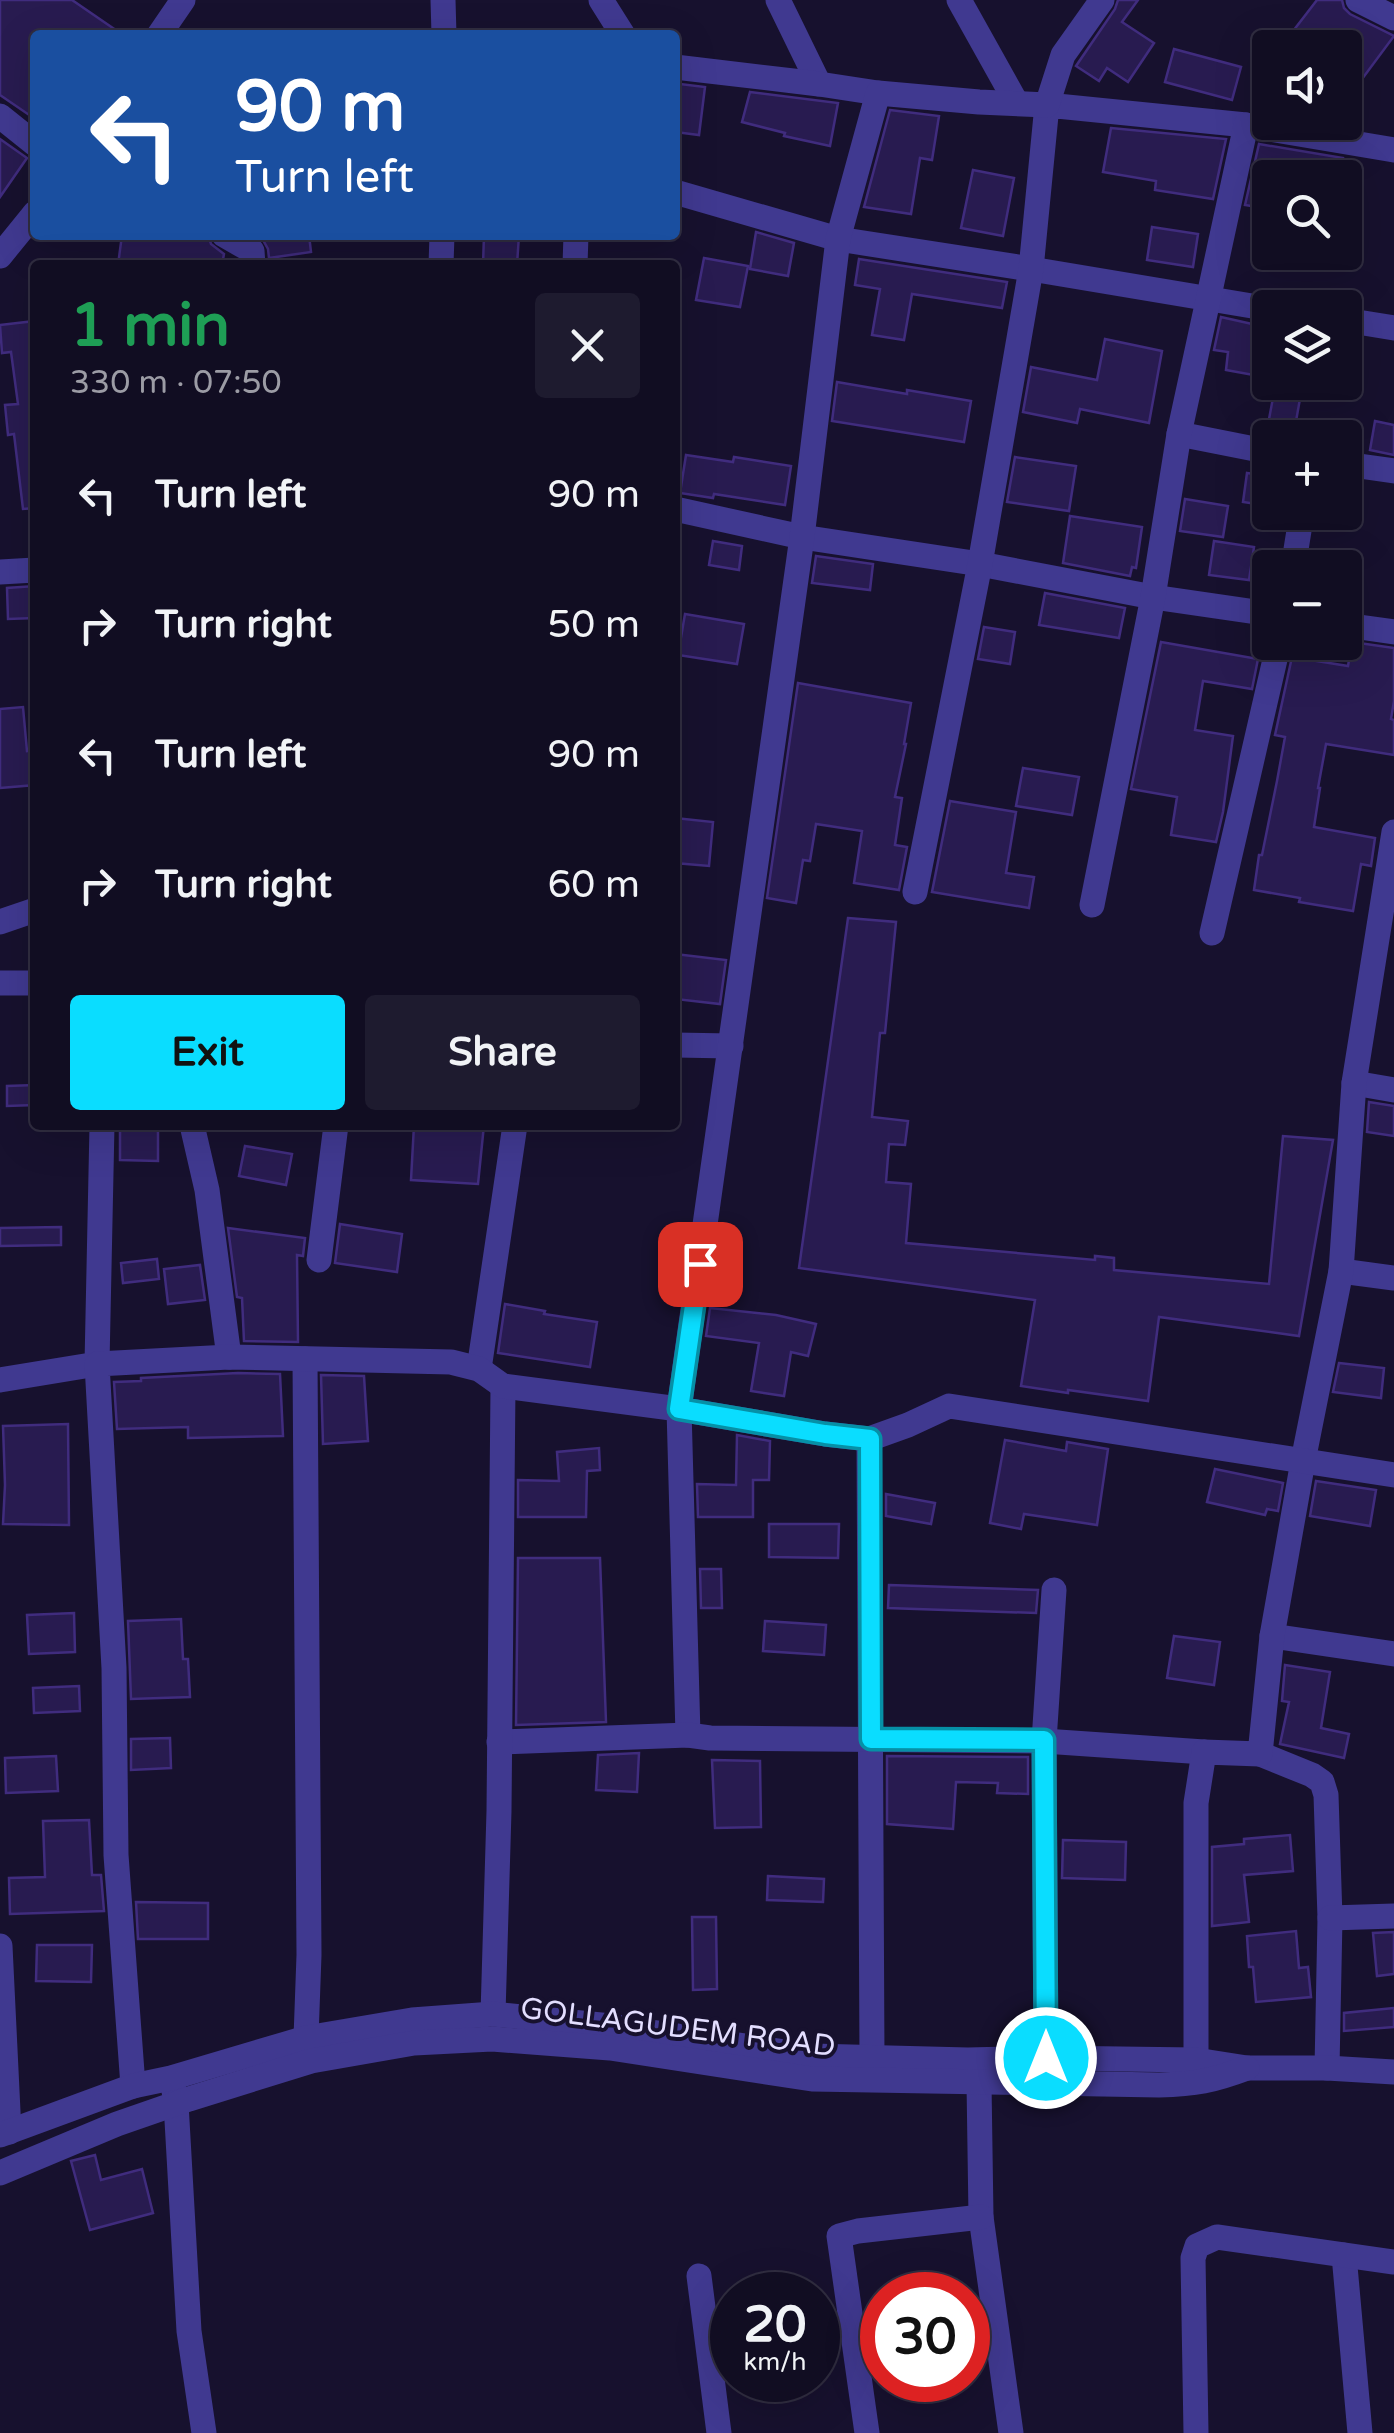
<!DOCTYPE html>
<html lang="en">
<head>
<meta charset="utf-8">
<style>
	body { margin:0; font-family:"Varela Round",sans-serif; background:#1e1b2f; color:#f1f3f6; height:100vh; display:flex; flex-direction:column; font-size:38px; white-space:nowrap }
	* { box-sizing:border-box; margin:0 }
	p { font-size:32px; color:#9c9ca5 }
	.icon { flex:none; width:55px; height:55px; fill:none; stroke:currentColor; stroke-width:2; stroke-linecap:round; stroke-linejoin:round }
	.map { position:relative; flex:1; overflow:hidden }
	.sheet { position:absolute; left:30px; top:260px; width:650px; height:870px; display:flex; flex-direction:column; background:#110d22; border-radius:10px; box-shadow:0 10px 40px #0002,0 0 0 2px #302d40 }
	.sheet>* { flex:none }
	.guide { position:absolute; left:30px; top:30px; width:650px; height:210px; border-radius:10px; box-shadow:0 10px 40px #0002,0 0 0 2px #302d40; background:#1a4fa0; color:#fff; overflow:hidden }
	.buttons { position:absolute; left:1252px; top:30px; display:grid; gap:20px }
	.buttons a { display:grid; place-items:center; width:110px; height:110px; border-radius:10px; background:#110d22; box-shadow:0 10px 40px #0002,0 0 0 2px #302d40; font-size:50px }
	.speed { position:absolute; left:710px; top:2272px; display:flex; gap:20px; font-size:50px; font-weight:700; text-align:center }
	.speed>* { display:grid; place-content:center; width:130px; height:130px; border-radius:50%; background:#110d22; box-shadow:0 10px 40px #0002,0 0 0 2px #302d40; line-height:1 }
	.speed small { font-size:25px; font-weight:400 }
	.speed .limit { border:15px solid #d22; background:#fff; color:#111 }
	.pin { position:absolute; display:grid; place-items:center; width:85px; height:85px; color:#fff; margin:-42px; border-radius:20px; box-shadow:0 5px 15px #0006 }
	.me { position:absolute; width:110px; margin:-55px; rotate:0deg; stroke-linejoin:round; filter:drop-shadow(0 0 8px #0008) }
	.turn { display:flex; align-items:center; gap:35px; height:210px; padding:0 40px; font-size:45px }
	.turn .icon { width:130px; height:130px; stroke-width:2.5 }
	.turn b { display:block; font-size:70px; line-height:85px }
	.round { display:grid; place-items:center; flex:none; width:105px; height:105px; border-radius:10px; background:#1e1b2f }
	.head { display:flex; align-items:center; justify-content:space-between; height:170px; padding:0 40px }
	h1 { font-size:60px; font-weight:800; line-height:75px; color:#1e9e55 }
	.button { display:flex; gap:20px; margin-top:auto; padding:20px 40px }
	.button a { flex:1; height:115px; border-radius:10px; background:#0addff; color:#111; font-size:40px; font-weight:800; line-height:115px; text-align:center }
	.button a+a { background:#1e1b2f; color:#f1f3f6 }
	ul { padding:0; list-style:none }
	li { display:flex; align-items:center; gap:30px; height:130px; padding:0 40px }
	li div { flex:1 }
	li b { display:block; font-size:38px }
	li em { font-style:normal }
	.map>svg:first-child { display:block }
	.building { fill:#281b50; stroke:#402c7e; stroke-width:2.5 }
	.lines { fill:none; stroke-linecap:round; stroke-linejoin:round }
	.minor { stroke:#403990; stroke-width:25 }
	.tertiary { stroke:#403990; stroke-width:25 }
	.route-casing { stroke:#0690a6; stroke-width:25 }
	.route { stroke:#0addff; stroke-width:18 }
	.labels { text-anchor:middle; stroke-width:8; stroke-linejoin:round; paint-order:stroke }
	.street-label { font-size:30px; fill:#e3deff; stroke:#17112e }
</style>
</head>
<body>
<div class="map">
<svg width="1394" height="2433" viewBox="0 0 1394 2433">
	<rect width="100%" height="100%" fill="#17112e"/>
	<g class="building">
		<path d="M0,0H72L123,35H35V119L0,95Z"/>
		<path d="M1118,0H1138L1122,22L1154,43L1128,82L1107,68L1099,81L1076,66L1115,9Z"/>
		<path d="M1317,0H1342L1344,8L1350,14L1394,36L1345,102V48H1280Z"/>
		<path d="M1174,49L1241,67L1232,100L1165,82Z"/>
		<path d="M680,84L705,87L699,135L675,132Z"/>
		<path d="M750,92L838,103L830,146L784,136L785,133L742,122Z"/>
		<path d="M890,110L939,116L932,160L920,158L911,214L864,207Z"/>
		<path d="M1111,128L1226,139L1213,199L1155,190L1156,181L1103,172Z"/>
		<path d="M0,139L27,158L0,197Z"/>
		<path d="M1259,144L1343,158L1341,178H1268L1264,208L1245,205Z"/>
		<path d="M973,170L1014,178L1003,236L961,228Z"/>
		<path d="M1152,227L1198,234L1193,267L1147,260Z"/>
		<path d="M756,232L794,243L788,276L750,269Z"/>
		<path d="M122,235H208L211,244L224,254L222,265H118Z"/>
		<path d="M309,235L311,252L269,258L268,249L263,240Z"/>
		<path d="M484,235H519L517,265H483Z"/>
		<path d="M704,258L748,266L740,307L696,300Z"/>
		<path d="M859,259L1007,282L1002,308L912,294L904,340L872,335L880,289L855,285Z"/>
		<path d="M1221,317L1270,328V378L1226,370L1228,352L1214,350Z"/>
		<path d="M35,321V508L23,509L14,434L8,435L5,405L18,404L11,352L2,353L0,325Z"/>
		<path d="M1105,339L1162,351L1149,423L1080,409L1077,423L1023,412L1031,367L1097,380Z"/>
		<path d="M837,382L907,394V390L971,401L964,442L832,421Z"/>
		<path d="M1276,382H1303L1293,438L1266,435Z"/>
		<path d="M1375,421L1394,425V455L1370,450Z"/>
		<path d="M686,455L733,462L734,457L791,466L785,505L714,494L713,498L680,493Z"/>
		<path d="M1015,457L1076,466L1069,511L1007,502Z"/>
		<path d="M1247,473L1270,476V506L1243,502Z"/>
		<path d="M1185,499L1228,506L1223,537L1180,531Z"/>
		<path d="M1070,516L1142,527L1136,568L1132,567L1130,576L1063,563Z"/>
		<path d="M713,541L742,546L739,570L709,565Z"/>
		<path d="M1214,541L1254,547L1249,580L1209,575Z"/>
		<path d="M816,556L873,564L870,590L812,583Z"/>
		<path d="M35,586V618L8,619L7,588Z"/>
		<path d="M1045,593L1125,608L1119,638L1039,625Z"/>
		<path d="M685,614L744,624L737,664L678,655Z"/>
		<path d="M984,627L1015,632L1010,664L978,659Z"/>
		<path d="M1161,642L1258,659L1252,689L1203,681L1195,730L1233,736L1223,812L1216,842L1171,835L1177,797L1131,789Z"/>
		<path d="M1352,642L1394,648V701L1391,719L1394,720V755L1326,744L1318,788H1320L1314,827L1375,838L1371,866L1361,864L1353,911L1299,902L1300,898L1254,890L1259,855H1262L1277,781L1285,737L1275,735L1292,657L1348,666Z"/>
		<path d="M798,683L911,703L904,744H906L895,797L902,798L895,845L907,847L899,890L854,883L862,831L816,824L810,861L803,860L796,903L767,898Z"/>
		<path d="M23,707L27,751L35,750V785L0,788V709Z"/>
		<path d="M1023,768L1079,777L1072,815L1016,806Z"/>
		<path d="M950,801L1016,812L1006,873L1034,877L1029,908L932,892Z"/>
		<path d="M675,818L713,822L709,866L675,863Z"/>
		<path d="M848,918L896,922L885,1033H880L872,1117L908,1121L905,1145L889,1144L886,1182L911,1184L906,1243L1095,1260V1256L1114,1258V1270L1269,1284L1283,1136L1333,1140L1299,1336L1159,1317L1148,1401L1068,1390V1393L1021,1386L1035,1300L799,1268Z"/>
		<path d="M675,954L726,960L720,1004L675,999Z"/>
		<path d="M35,1085V1105L7,1106V1086Z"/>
		<path d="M1369,1102L1394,1106V1136L1367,1132Z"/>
		<path d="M120,1125H158V1161L120,1160Z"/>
		<path d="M414,1125H484L478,1184L411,1180Z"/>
		<path d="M245,1146L292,1154L286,1185L239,1176Z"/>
		<path d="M340,1224L402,1234L397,1272L335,1263Z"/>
		<path d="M61,1227V1245L0,1246V1228Z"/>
		<path d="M228,1228L305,1238L303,1256L297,1255L298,1342L244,1341L242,1298L237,1297Z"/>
		<path d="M157,1259L159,1279L123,1283L121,1263Z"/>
		<path d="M200,1265L205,1300L168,1304L164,1269Z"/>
		<path d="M505,1304L545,1311L544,1314L597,1322L590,1367L498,1353Z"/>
		<path d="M710,1308L776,1315L816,1324L808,1356L791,1352L784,1396L751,1391L759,1343L706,1336Z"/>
		<path d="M1339,1363L1384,1368L1381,1398L1333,1392Z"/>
		<path d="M238,1373L280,1374L283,1436L188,1438V1427L117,1429L114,1382L141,1381V1378Z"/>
		<path d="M321,1375L364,1376L368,1441L323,1444Z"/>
		<path d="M68,1424L69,1525L3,1524L5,1485L3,1426Z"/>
		<path d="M737,1435L770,1441L769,1480H753V1517H698L697,1484L736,1485Z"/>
		<path d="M1005,1440L1066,1451L1067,1442L1108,1449L1097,1525L1024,1514L1021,1529L990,1523Z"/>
		<path d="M599,1448L600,1470L587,1471L586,1517H518V1480L559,1481L557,1452Z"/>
		<path d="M1215,1469L1283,1483L1278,1511L1267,1509L1265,1515L1207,1502Z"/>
		<path d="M1316,1481L1376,1490L1370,1526L1310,1516Z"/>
		<path d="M886,1494L935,1503L931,1524L886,1516Z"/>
		<path d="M769,1524H839L838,1558L769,1557Z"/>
		<path d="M518,1558H600L606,1722L516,1725Z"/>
		<path d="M700,1569H721L722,1608H701Z"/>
		<path d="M889,1585L1038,1590L1036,1613L888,1608Z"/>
		<path d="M74,1613L75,1652L29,1654L27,1615Z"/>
		<path d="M181,1619L183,1659H188L190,1697L131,1699L128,1621Z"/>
		<path d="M765,1621L826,1625L824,1655L763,1651Z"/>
		<path d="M1174,1636L1220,1642L1214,1685L1167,1678Z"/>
		<path d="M1285,1665L1330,1672L1321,1728L1349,1734L1344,1758L1280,1744L1289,1702L1282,1701Z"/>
		<path d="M79,1686L80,1711L34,1713L33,1688Z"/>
		<path d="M170,1738L171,1768L131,1770V1739Z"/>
		<path d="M639,1753L637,1792L596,1790L598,1755Z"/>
		<path d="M56,1756L58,1791L6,1793L5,1758Z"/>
		<path d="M887,1756L1028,1757V1794L997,1793L998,1783L956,1782L953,1829L887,1824Z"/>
		<path d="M712,1760L760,1761L761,1827L715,1828Z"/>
		<path d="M89,1820L92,1875H101L104,1911L10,1914L9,1878L45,1877L43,1821Z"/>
		<path d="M1290,1835L1293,1871L1244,1875L1249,1922L1212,1926V1847L1244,1844V1839Z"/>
		<path d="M1063,1840L1126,1842L1125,1880L1062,1878Z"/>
		<path d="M768,1876L824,1879L823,1902L767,1900Z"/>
		<path d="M136,1902L208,1903V1939H138Z"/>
		<path d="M692,1917H716L717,1989L693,1990Z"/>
		<path d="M1296,1931L1299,1968L1308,1967L1311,1997L1256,2002L1253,1967H1249L1247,1936Z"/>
		<path d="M1394,1932V1974L1377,1976L1373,1933Z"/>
		<path d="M37,1945H92L91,1982L36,1981Z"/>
		<path d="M1394,2008V2027L1344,2031V2013Z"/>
		<path d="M95,2155L101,2180L142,2169L153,2213L90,2230L71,2161Z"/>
	</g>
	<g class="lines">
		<g class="minor">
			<path d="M443,0L444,35"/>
			<path d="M601,0L623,35"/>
			<path d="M778,0L819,84"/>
			<path d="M959,0L1016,102"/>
			<path d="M1358,0L1394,18"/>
			<path d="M159,35L183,0"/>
			<path d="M675,67L819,84L878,93"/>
			<path d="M0,116L35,144"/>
			<path d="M675,192L838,239L1031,269L1270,309"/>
			<path d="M224,235L252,251L253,265"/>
			<path d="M0,256L35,213"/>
			<path d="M441,265L442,235"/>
			<path d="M575,265L576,235"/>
			<path d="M1345,320L1394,328"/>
			<path d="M1179,434L1270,452"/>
			<path d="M1345,464L1394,471"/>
			<path d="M675,509L802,537L980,564L1153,597L1270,614"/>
			<path d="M1293,568L1302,512"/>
			<path d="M0,572L35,570"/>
			<path d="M1345,625L1394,632"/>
			<path d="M915,892L980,564L1031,269L1047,105L1246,125L1394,150"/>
			<path d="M1092,905L1153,597L1179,434L1246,125"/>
			<path d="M0,922L35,910"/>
			<path d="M1212,933L1279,642"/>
			<path d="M0,983H35"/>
			<path d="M675,1045L731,1046"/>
			<path d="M1354,1083L1394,1090"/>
			<path d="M192,1125L207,1190L229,1357"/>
			<path d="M319,1260L336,1125"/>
			<path d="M1341,1271L1394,1278"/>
			<path d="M305,1359L309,1955L306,2038"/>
			<path d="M479,1369L515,1125"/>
			<path d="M0,1380L97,1364L102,1125"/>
			<path d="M869,1439L872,2059"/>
			<path d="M1272,1636L1394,1654"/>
			<path d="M688,1735L679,1409L802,537L838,239L878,93L979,102L1047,105L1063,55L1102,0"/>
			<path d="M499,1742L688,1735L710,1738L1044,1741L1204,1752"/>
			<path d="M1260,1754L1312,1775L1322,1782L1326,1795L1330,1918L1327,2068"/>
			<path d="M1330,1918L1394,1916"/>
			<path d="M0,1946L9,2132"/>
			<path d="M493,2014L499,1811L503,1386"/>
			<path d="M1046,2058L1044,1741L1054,1590"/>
			<path d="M1196,2060V1803L1204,1752L1260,1754L1272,1636L1303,1461L1341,1271L1354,1083L1394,832"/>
			<path d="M979,2083L981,2217L1011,2433"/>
			<path d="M173,2085L176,2103L189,2331L204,2433"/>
			<path d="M133,2086L116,1855L114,1668L97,1364L229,1357L451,1362L479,1369L503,1386L679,1409L825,1434L869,1439L908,1425L949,1406L1394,1475"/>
			<path d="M1344,2255L1360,2433"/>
			<path d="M699,2276L719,2433"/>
			<path d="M867,2433L839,2236L858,2231L981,2217"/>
			<path d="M1196,2433L1193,2258L1197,2246L1217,2237L1394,2262"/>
		</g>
		<g class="tertiary">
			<path d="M0,2135L133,2086L171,2078L306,2038L412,2020L493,2014L611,2026L812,2056L968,2060L1046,2058L1196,2060L1247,2068H1327L1394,2072"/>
			<path d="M0,2173L117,2124L189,2099L311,2061L414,2043L492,2039L610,2048L812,2079L1159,2085C1196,2084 1212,2081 1247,2068"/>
		</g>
	</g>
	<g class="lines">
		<g class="route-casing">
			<path id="route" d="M700,1264L679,1409L825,1434L870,1439L871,1739L1044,1740L1046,2058"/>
		</g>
		<use href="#route" class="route"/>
	</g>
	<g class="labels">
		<g class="street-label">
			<text transform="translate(678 2027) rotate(7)" y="10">GOLLAGUDEM ROAD</text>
		</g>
	</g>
</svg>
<div class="buttons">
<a><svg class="icon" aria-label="sound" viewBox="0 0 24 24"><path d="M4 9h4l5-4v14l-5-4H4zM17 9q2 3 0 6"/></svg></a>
<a><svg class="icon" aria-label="search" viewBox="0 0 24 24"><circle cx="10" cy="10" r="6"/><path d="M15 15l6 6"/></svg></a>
<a><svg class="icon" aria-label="layers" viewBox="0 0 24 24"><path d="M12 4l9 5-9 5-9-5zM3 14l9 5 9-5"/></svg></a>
<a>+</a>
<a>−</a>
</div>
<div class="speed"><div>20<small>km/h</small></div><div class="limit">30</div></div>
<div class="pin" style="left:700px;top:1264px;background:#d93025"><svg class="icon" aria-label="arrive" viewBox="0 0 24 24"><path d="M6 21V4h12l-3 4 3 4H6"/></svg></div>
<svg class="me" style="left:1046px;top:2058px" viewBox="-20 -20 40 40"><circle r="17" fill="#0addff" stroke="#fff" stroke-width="3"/><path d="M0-11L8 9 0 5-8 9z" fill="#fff"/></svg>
<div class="guide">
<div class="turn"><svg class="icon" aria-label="left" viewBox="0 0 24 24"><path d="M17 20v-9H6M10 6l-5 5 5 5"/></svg><div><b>90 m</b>Turn left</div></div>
</div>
<section class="sheet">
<div class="head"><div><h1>1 min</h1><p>330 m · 07:50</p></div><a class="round"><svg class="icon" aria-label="close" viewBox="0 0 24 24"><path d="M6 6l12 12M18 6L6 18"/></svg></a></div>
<ul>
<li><svg class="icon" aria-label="left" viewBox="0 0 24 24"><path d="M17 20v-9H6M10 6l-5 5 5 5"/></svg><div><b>Turn left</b></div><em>90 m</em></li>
<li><svg class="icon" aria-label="right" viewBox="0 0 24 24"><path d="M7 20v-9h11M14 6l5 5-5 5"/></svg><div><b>Turn right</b></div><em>50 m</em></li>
<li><svg class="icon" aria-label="left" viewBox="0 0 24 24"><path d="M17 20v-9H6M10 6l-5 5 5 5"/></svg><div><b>Turn left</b></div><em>90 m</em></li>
<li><svg class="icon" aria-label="right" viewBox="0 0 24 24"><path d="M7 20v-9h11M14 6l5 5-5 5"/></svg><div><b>Turn right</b></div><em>60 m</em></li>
</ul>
<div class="button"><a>Exit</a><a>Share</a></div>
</section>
</div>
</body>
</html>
